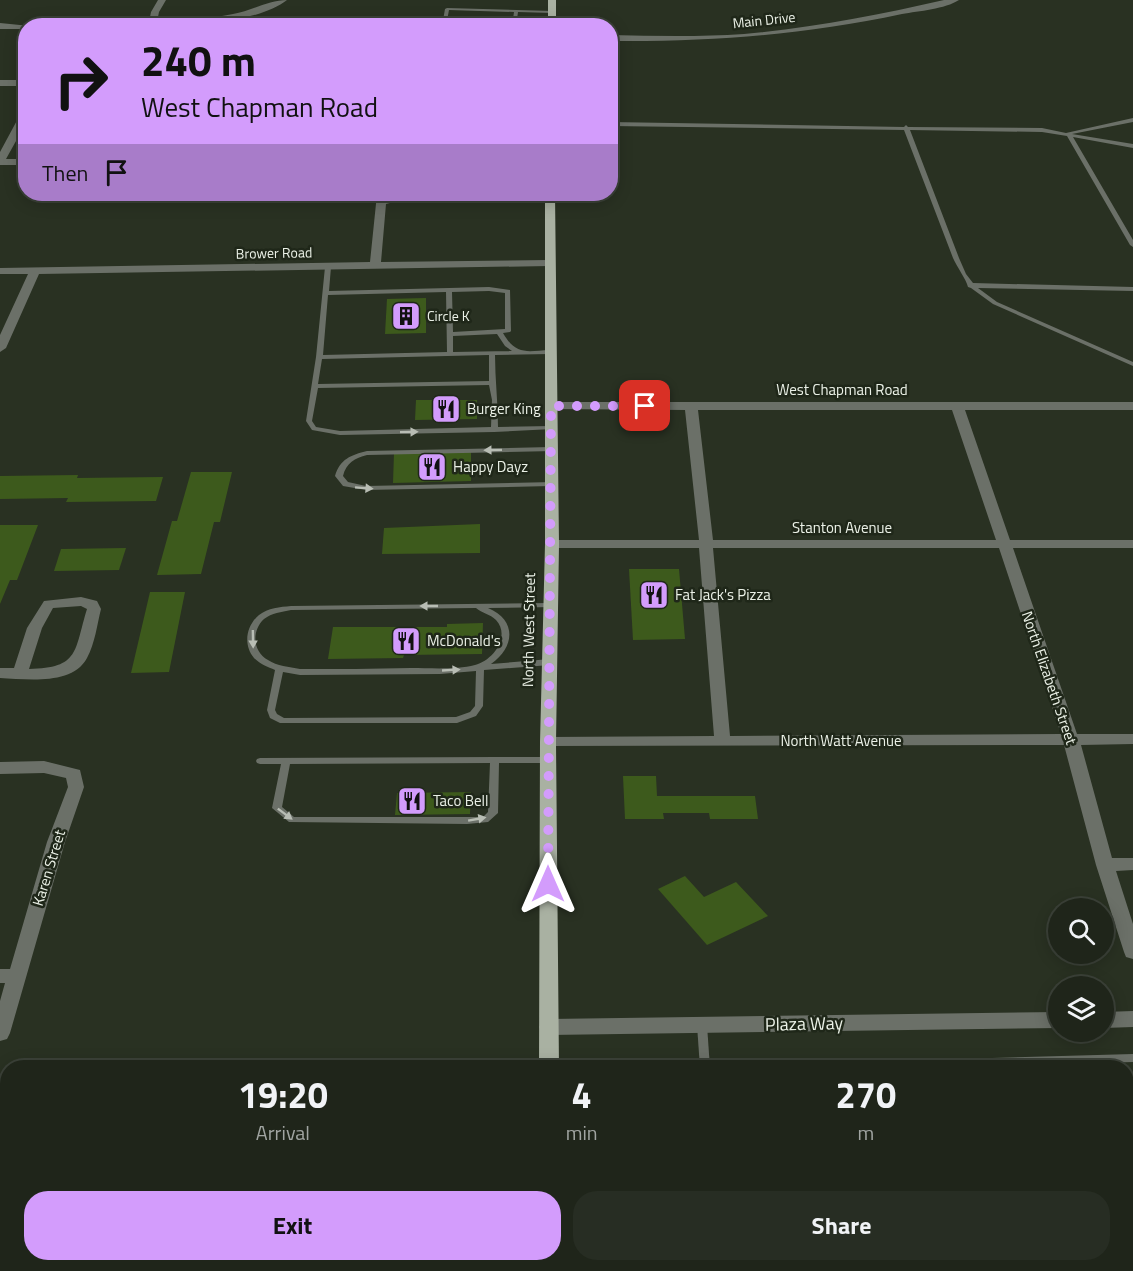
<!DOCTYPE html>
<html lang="en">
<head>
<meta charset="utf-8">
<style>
	body { margin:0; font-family:"Titillium Web",sans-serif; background:#272d23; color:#f1f3f6; height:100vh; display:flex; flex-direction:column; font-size:22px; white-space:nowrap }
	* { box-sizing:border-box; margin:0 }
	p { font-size:20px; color:#a1a5a2 }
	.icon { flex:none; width:33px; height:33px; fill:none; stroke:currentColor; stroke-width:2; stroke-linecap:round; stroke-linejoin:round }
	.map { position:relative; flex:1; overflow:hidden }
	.drawer { position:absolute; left:0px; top:1060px; width:1134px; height:212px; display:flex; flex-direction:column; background:#1f251a; border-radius:24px 24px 0 0; box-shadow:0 3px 15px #0003,0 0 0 2px #3c4239 }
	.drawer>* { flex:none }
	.hud { position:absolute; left:18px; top:18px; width:600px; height:183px; border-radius:24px; box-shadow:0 3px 15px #0003,0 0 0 2px #3c4239; background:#d39cfc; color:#111; overflow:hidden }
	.tools { position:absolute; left:1048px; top:898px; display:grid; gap:12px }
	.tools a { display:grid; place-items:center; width:66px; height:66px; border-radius:50%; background:#1f251a; box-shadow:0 3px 15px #0003,0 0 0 2px #3c4239; font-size:30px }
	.pin { position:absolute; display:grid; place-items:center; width:51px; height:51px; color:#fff; margin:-26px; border-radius:12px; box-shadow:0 3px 9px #0006 }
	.me { position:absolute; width:66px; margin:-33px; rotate:0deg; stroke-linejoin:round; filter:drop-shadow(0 0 4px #0008) }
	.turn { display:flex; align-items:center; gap:21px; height:126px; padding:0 24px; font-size:27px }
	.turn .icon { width:78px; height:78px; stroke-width:2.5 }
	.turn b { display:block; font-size:42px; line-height:51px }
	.then { display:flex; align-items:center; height:57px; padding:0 24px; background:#0003; gap:12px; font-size:22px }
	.eta { display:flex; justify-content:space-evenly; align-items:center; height:102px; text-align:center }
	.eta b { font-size:36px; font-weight:700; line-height:42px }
	.cta { display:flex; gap:12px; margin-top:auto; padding:12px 24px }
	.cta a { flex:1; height:69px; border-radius:24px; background:#d39cfc; color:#111; font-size:24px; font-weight:700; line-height:69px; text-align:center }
	.cta a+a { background:#272d23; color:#f1f3f6 }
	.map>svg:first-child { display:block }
	.building { fill:#3d5a1c }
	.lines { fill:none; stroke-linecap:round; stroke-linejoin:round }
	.service { fill:#6b7068; fill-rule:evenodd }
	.minor { fill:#6b7068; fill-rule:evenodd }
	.primary { fill:#a9b1a2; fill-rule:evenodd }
	.oneway { fill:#b8bdb4 }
	.route { stroke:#d39cfc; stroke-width:10; stroke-dasharray:0 18 }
	.labels { text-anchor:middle; stroke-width:5; stroke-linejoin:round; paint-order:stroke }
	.far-street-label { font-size:14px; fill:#ebf1e7; stroke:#1f2719 }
	.far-poi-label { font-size:14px; fill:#ebf1e7; stroke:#1f2719; text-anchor:start }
	.street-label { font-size:15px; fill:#ebf1e7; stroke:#1f2719 }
	.poi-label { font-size:15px; fill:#ebf1e7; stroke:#1f2719; text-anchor:start }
	.near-street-label { font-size:18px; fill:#ebf1e7; stroke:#1f2719 }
</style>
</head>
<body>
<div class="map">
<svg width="1133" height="1271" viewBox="0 0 1133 1271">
	<rect width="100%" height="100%" fill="#293122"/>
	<g class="building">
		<path d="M426,298V333L385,334L387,299Z"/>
		<path d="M416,400H477V419L415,420Z"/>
		<path d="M471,452V481L393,483L394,453Z"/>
		<path d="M191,472H232L220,522H214L201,574L157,575L172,521H177Z"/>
		<path d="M78,475L77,478L163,477L156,501L66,502L68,498L0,499V476Z"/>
		<path d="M480,524V553L382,554L384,528Z"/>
		<path d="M0,525H38L17,580H10L0,604Z"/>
		<path d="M126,548L119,570L54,571L61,549Z"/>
		<path d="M629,569H679L685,639L633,640Z"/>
		<path d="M150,592H185L169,672L131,673Z"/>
		<path d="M483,623L482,654L404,655L403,658L328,659L333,627H447V624Z"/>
		<path d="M623,776H656L657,796H755L758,819H710L709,813H663L664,819H625Z"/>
		<path d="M471,792L470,814L395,815L397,793Z"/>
		<path d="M685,876L704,897L736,882L768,916L707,945L658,889Z"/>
		<path d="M784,1264H896L897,1271H785Z"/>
	</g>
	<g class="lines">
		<g class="service">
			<path d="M447,8L552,11L554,12L552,13L518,12L516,26H512L514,12L449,10L446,26H442L445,9Z"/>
			<path d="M1133,118V122L1072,134L1133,144V148L1073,137L1133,240V247L1130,245L1067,136L1042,132L910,130L959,258L966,274L973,283L1133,287V291L978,288L997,302L1133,362V366L993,304L971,288L968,287C966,279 957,267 953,258L904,130L610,126V122L904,127L906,125L908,127L1042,128L1066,133Z"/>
			<path d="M328,265L331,267L329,291L489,287L510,290L511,331L510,332L503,333C516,356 527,351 550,350L553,352L550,354L495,355C495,379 498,403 498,427L551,426L553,427V429L494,432L340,435L312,430L306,421L316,357L325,267ZM489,291L505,293V329L453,332L452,292ZM446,292L447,352L323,355L328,295ZM497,334L505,346L512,351L453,352V336ZM489,355V381L318,384L322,359ZM489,385L492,400L491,427L340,431L316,427L312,421L318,388Z"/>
			<path d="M551,447L555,449L554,451L367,455C355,458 346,463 343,476L348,482L366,486L554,482L555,484L554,486H551L366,490L343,486L335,476C340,459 351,455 367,451Z"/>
			<path d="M551,603H554L555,605L554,607L488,608C517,620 515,647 491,664L550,659L554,662L550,665L484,670L483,706L476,716L457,723H280L270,718L267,710L275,670C268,667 260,664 254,658C243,645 246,626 259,615C268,608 280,607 291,606ZM476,608C482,613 490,614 496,620C511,636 493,661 475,665C456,670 430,668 411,668C374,669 337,669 300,669C289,667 277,666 268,660C253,652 251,631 264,619C272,613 281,612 291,610ZM476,671L475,706L470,712L456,717L284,718L277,714L275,710L283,672L300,675L440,674Z"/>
			<path d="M495,757H549L552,758L553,760L552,762L549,763H499L498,813L488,822L467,824L289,822L272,808L281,764H260L257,763L256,761L257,759L260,758ZM490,763L488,812L483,817H294L282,807L290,764Z"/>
			<path d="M702,1021L706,1022L707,1025L710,1068H700L697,1025L698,1022Z"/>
			<path d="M1133,1054V1062L940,1068H781L782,1065L786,1064Z"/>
			<path d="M714,1264H726L727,1271H715Z"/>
		</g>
		<g class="minor">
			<path d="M158,0H166L159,12L157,22C182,21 208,19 233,14C251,11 269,0 287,0C242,36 90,26 30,26L34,23L149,22L151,12Z"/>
			<path d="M944,0H959C945,9 919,11 902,14C803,35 711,42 610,41V35C655,36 700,37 744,34C812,28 878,15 944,0Z"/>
			<path d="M0,23L30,26H26V29H0Z"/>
			<rect x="0" y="80" width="26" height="6"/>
			<path d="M26,110V123L6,159H26V165H0V152L21,113Z"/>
			<path d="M377,194H387V198L407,194H425L386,204L381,262L549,260L555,263L549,266L39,274L6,348L0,352V335L28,274H0V268L370,262Z"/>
			<path d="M551,402H1133V410H965L1010,540H1133V548H1013L1077,734H1133V744L1081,745L1112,858H1133V870L1116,871L1133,924V959L1126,957L1124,952L1096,865L1064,745L542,746L540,742L542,738L548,737L714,736L699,548H552L545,544L552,540H699L685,410L547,409L545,406ZM698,410H952L996,540H713ZM713,548H999L1061,734L730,736Z"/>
			<path d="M81,597L97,601L101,609C97,625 95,643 87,658C72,686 26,679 0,678V668H14L27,628L44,601ZM81,606L87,609C74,651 80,668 29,669L42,628L53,608Z"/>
			<path d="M44,761L80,770L84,787L65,842L10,1033L7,1039L0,1041V1001L5,983H0V969H10L47,842L68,787L66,778L44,773L0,774V762Z"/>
			<path d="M1133,1011V1027L1104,1028V1012Z"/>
			<path d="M1059,1012V1028L549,1035L542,1032L539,1027L542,1022L549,1019Z"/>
		</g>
		<g class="primary">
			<rect x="548" y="0" width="8" height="26"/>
			<path d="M545,194H555L559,544L556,742L559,1068H539L540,742L545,544Z"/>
			<rect x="537" y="1264" width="22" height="7"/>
		</g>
	</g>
	<defs><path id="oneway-solid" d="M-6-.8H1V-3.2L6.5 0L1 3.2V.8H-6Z" transform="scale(1.5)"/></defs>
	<g class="oneway">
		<use href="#oneway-solid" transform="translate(409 432) rotate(-1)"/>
		<use href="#oneway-solid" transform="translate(493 450) rotate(179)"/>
		<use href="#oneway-solid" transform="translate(364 488) rotate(4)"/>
		<use href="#oneway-solid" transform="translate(429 606) rotate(180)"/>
		<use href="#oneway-solid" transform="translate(253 639) rotate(89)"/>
		<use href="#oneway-solid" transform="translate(451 670) rotate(-3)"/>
		<use href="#oneway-solid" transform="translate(285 814) rotate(37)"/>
		<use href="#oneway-solid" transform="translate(477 819) rotate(-10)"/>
	</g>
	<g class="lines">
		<path class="route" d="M548,884L551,406H645"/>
	</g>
	<defs>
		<g id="building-square" transform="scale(1.5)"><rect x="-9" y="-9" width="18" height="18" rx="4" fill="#d39cfc" stroke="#1f2719"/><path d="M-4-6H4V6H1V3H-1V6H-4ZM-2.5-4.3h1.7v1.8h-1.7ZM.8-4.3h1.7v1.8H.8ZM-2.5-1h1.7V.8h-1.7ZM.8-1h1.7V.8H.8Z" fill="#111"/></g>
		<g id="restaurant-square" transform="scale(1.5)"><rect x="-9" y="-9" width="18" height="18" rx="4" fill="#d39cfc" stroke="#1f2719"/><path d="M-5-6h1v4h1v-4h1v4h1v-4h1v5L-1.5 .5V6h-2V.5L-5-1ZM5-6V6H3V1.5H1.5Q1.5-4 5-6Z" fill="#111"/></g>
	</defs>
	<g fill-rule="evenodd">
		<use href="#building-square" x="406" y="316"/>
		<use href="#restaurant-square" x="446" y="409"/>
		<use href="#restaurant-square" x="432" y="467"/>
		<use href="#restaurant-square" x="654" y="595"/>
		<use href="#restaurant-square" x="406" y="641"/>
		<use href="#restaurant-square" x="412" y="801"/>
	</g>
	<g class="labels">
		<g class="far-street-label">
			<text transform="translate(764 20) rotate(-6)" y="5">Main Drive</text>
			<text transform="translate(274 253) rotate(-1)" y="5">Brower Road</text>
		</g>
		<g class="far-poi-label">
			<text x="427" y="321">Circle K</text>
		</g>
		<g class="street-label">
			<text x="842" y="395">West Chapman Road</text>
			<text x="842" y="533">Stanton Avenue</text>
			<text transform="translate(529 630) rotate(-89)" y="5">North West Street</text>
			<text transform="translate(1049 678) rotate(71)" y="5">North Elizabeth Street</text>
			<text x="841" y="746">North Watt Avenue</text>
			<text transform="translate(49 868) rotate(-73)" y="5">Karen Street</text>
		</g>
		<g class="poi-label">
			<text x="467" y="414">Burger King</text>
			<text x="453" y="472">Happy Dayz</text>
			<text x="675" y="600">Fat Jack's Pizza</text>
			<text x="427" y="646">McDonald's</text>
			<text x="433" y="806">Taco Bell</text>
		</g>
		<g class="near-street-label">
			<text transform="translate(804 1024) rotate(-1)" y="6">Plaza Way</text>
		</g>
	</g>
</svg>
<div class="tools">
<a><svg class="icon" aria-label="search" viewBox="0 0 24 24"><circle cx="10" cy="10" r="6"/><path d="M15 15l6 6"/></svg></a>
<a><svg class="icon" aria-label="layers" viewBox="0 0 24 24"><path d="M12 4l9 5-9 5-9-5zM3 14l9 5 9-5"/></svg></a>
</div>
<div class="pin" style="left:645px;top:406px;background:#d93025"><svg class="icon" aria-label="arrive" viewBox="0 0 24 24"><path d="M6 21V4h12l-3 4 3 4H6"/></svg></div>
<svg class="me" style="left:548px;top:884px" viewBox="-20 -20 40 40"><path d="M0-17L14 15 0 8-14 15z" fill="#d39cfc" stroke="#fff" stroke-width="4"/></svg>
<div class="hud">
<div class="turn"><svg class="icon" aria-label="right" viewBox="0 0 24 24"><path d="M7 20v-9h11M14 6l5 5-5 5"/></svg><div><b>240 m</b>West Chapman Road</div></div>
<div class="then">Then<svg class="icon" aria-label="arrive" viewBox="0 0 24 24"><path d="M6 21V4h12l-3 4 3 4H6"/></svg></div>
</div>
<section class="drawer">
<div class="eta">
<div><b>19:20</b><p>Arrival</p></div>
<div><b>4</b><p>min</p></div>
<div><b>270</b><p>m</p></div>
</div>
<div class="cta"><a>Exit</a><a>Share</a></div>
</section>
</div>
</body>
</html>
